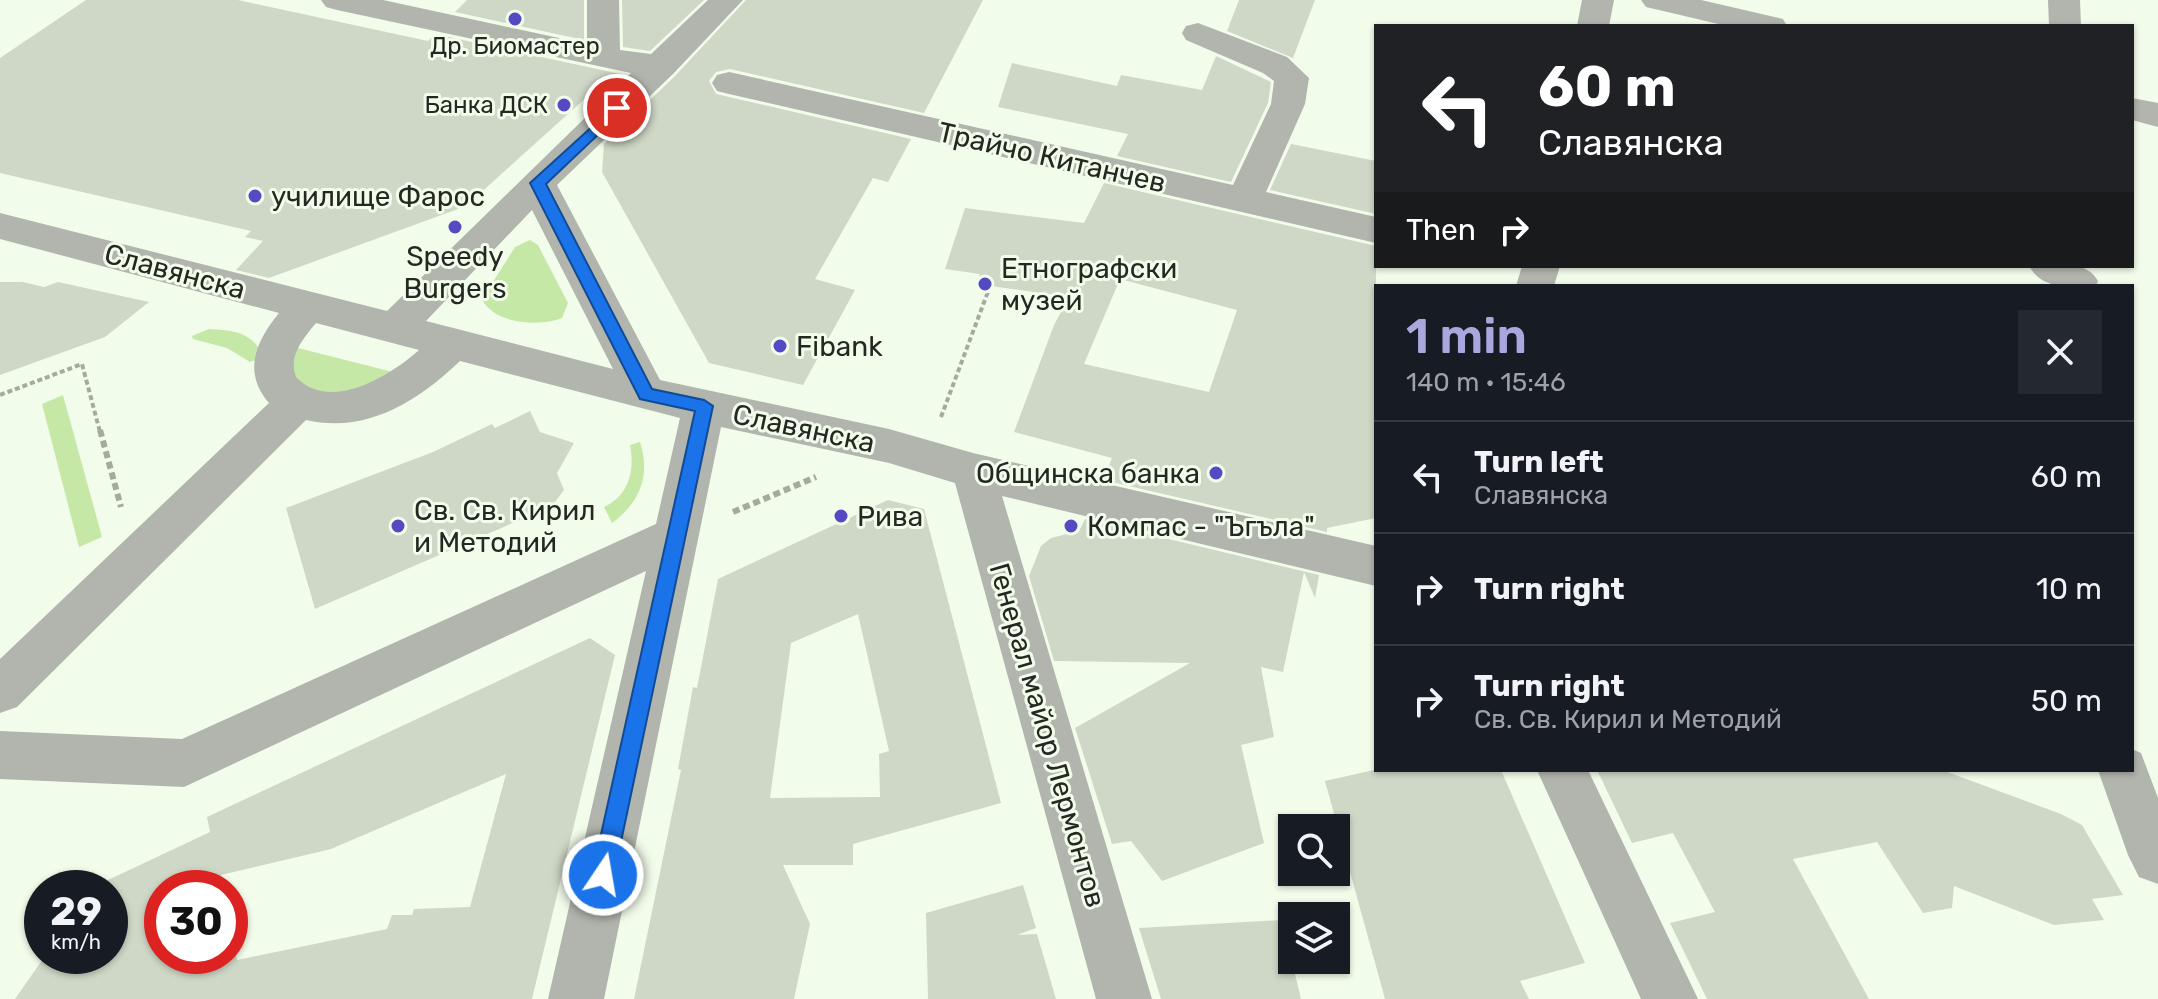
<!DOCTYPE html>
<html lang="en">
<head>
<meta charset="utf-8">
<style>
	body { margin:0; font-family:Rubik,sans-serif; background:#242831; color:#f1f3f6; height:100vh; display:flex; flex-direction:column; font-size:30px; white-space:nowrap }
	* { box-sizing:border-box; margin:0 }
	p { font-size:26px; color:#9ea1a6 }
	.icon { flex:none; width:44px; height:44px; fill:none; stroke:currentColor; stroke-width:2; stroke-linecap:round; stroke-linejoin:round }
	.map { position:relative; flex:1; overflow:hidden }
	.drawer { position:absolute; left:1374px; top:284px; width:760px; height:488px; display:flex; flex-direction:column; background:#171b24; border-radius:0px; box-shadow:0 2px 6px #0004 }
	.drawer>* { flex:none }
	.banner { position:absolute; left:1374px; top:24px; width:760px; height:244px; border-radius:0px; box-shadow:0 2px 6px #0004; background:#202124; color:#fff; overflow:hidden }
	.controls { position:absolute; left:1278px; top:814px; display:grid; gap:16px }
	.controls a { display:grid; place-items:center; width:72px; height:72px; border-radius:0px; background:#171b24; box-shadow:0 2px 6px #0004; font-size:40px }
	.speed { position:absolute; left:24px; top:870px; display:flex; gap:16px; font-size:40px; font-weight:700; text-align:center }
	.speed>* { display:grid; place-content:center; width:104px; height:104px; border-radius:50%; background:#171b24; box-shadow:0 2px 6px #0004; line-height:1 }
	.speed small { font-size:20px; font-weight:400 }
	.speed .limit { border:12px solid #d22; background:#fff; color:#111 }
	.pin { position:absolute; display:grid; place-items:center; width:68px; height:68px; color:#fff; margin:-34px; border:4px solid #fff; border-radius:50%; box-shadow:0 2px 8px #0007 }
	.me { position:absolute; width:88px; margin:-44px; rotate:12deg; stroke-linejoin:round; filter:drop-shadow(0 0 6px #0008) }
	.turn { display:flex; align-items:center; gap:28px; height:168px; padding:0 32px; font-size:36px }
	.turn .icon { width:104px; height:104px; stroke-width:2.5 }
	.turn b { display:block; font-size:56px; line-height:68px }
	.then { display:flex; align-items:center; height:76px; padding:0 32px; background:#0003; gap:16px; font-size:30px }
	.round { display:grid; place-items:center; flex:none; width:84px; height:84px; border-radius:0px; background:#242831 }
	.headline { display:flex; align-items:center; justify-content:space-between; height:136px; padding:0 32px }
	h1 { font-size:48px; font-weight:600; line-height:60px; color:#aaa7df }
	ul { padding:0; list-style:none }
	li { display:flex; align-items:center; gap:24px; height:112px; padding:0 32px; border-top:2px solid #363941 }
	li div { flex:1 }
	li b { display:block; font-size:30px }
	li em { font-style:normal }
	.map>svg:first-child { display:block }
	.green { fill:#c5e8a7 }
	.building { fill:#cfd8c7; fill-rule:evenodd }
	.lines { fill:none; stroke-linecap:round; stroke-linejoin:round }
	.path-far1 { stroke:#a3ab9d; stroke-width:4; stroke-dasharray:5 3; stroke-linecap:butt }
	.path { stroke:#a3ab9d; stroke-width:6; stroke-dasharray:7 4; stroke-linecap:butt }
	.minor { fill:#b1b5ad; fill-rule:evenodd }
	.route { fill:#1a73e8; stroke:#114b97; stroke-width:2 }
	.poi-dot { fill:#544bc2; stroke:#f2fcea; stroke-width:3 }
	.labels { text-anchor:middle; stroke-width:6; stroke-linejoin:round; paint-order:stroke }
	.far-poi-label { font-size:24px; fill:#252822; stroke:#f2fcea }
	.street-label { font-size:28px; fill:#252822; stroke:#f2fcea }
	.poi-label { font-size:28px; fill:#252822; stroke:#f2fcea; text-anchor:start }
</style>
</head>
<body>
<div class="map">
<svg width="2158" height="999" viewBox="0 0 2158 999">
	<rect width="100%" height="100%" fill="#f2fcea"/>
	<g class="green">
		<path d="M530,240L538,245L568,303L562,318C540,327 493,324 482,299L515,247Z"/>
		<path d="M209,329C227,330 247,331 258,347V359L250,362L227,348L193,339L192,336Z"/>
		<path d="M298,348L393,372L377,389L314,395C295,381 289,372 294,349Z"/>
		<path d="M63,395L102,537L79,547L42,404Z"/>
		<path d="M640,442C651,476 640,502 612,523L604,507C629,496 635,470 630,445Z"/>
	</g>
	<g class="building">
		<path d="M86,0H238L428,41L435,34L625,75L608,91L609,77L466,206L269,278L236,270L263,241L245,237L251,231L0,173V58Z"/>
		<path d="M467,0H584V40L455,12Z"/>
		<path d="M622,0H704L650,51L623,47Z"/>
		<path d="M746,0H983L924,113L730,69L716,72L709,81L716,94L911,139L888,182L873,178L815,279L855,290L803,385L709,363L602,172L604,144L675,76Z"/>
		<path d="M1239,0H1315L1293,58L1227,31Z"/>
		<path d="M1216,56L1271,82L1268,103L1231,182L1117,156L1128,134L998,107L1012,63L1117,86L1121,75L1202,90Z"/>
		<path d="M1291,144L1376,161V214L1270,190Z"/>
		<path d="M1104,183L1376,246V518L1327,528V532L1103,480L1112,458L1014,432L1054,325L1069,297L976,284L980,274L945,269L965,208L1084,223ZM1120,279L1237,310L1209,392L1084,364Z"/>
		<path d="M0,282H23L44,287L58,282L149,302L105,337L0,375Z"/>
		<path d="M530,411L540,432L574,443L557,473L564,490L552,506L315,609L286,508L433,452L492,424L495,428Z"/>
		<path d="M888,500L924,509L1001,803L853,844V865H783L810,924L794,999H634L681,770L678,769L693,687L697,688L718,579ZM858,614L889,751L879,754L880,797L770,798L791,643Z"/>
		<path d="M1085,519L1319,575L1315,598L1304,572L1283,672L1261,667L1274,737L1241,745L1264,843L1162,881L1131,841L1112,844L1075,728L1190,663L1054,661L1029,576L1041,546L1051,538L1079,531Z"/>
		<path d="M590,638L615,655L532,999H15L45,956H110V888H91L210,832L207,817ZM506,774L470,907L414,909L412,915H392L387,929L237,960L230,925V956H162V888H222L221,875L331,849Z"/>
		<path d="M1374,770H1501L1585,963L1520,981L1529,999H1385L1325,781Z"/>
		<path d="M1597,770H1942L2061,814L2082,825L2123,895L2092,899L2104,920L2054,925L1954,886L1952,908L1923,913L1877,842L1793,859L1869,999H1707L1670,923L1715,912L1673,833L1632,843Z"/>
		<path d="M1023,885L1036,928L1017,935L1037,934L1056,999H928L926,913Z"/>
		<path d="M1282,920L1301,999H1161L1139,928Z"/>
	</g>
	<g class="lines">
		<g class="path-far1">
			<path d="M0,395L82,364L100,432"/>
			<path d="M941,417L989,289"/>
		</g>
		<g class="path">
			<path d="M100,430L121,507"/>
			<path d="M733,512L816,477"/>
		</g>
		<g class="minor">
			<path d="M321,0H383L587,44V0H619L620,50L651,54L708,0H743L673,74L557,185L660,380L889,429L973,453L1376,546V586L1002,496L1152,999H1096L955,483L889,463L721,427L604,999H548L646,571L184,787L0,779V731L182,739L656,524L680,418L460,361C418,401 367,434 306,420L17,707L0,713V659L269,403C242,372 256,341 279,313L0,239V213L387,311L631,73L337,10L326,7ZM532,210L613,369L426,321ZM316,323L419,350C390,376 330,413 296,377C288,355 303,339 316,323Z"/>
			<path d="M1582,0H1614L1609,26H1577Z"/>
			<path d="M1641,0H1701L1783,19L1787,26H1727L1646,7Z"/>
			<path d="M2048,0H2080L2081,26H2049Z"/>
			<path d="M1198,23L1287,57L1309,78L1305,104L1266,192L1376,217V243L729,94L717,91L712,83L717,75L729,72L1233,185L1271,104L1274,81L1263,73L1186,40L1182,33L1186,26Z"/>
			<path d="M2132,98L2158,103V127L2132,120Z"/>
			<path d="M1522,266H1560L1554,286H1516Z"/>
			<path d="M2029,266C2052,266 2086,258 2098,281L2096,286C2071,286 2043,291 2029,266Z"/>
			<path d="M2132,749L2141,753L2158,798V884L2139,877L2128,855L2098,770H2132Z"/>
			<path d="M1537,770H1588L1698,999H1641Z"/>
		</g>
	</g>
	<path class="route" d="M617,104L624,108L622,112L546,184L652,389L704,400L713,406L614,875L611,883L603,886L595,883L592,875L695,411L640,399L530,183Z"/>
	<g class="poi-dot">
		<circle cx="515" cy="19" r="8"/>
		<circle cx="564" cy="105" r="8"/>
		<circle cx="255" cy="196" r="8"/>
		<circle cx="455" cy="227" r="8"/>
		<circle cx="985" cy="284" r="8"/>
		<circle cx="780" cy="346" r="8"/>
		<circle cx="1216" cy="473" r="8"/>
		<circle cx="841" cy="516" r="8"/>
		<circle cx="398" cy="526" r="8"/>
		<circle cx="1071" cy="526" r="8"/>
	</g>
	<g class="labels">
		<g class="far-poi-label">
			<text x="515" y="54">Др. Биомастер</text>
			<text x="548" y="113" text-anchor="end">Банка ДСК</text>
		</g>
		<g class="street-label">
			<text transform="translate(1052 157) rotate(13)" y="10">Трайчо Китанчев</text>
			<text transform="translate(175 271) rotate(15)" y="10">Славянска</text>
			<text transform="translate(804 428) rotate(12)" y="10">Славянска</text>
			<text transform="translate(1048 735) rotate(74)" y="10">Генерал майор Лермонтов</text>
		</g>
		<g class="poi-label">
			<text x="271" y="206">училище Фарос</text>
			<text x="455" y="266" text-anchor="middle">Speedy<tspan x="455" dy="32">Burgers</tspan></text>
			<text x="1001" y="278">Етнографски<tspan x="1001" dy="32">музей</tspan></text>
			<text x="796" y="356">Fibank</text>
			<text x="1200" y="483" text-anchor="end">Общинска банка</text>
			<text x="414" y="520">Св. Св. Кирил<tspan x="414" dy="32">и Методий</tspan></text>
			<text x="857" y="526">Рива</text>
			<text x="1087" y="536">Компас - "Ъгъла"</text>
		</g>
	</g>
</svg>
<div class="controls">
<a><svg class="icon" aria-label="search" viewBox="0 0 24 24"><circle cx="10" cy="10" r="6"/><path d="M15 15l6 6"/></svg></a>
<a><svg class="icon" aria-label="layers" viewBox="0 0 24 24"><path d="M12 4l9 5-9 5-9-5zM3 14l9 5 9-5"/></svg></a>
</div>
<div class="speed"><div>29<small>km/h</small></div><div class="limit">30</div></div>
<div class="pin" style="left:617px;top:108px;background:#d93025"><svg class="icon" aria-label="arrive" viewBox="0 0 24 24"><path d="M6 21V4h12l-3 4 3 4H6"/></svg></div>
<svg class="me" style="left:603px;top:875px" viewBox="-20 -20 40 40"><circle r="17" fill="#1a73e8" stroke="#fff" stroke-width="3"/><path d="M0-11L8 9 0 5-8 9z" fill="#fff"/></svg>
<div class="banner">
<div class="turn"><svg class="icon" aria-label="left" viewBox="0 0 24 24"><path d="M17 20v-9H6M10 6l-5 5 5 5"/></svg><div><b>60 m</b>Славянска</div></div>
<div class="then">Then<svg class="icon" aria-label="right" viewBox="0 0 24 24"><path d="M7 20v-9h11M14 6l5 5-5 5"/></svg></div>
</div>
<section class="drawer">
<div class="headline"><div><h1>1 min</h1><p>140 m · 15:46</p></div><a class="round"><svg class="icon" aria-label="close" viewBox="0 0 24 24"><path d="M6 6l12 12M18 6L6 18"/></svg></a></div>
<ul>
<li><svg class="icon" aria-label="left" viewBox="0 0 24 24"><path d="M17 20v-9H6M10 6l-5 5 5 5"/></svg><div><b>Turn left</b><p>Славянска</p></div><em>60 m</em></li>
<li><svg class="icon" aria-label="right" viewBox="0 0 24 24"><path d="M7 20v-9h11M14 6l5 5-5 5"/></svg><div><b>Turn right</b></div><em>10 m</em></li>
<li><svg class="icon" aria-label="right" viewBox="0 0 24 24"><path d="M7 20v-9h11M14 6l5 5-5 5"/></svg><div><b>Turn right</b><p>Св. Св. Кирил и Методий</p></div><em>50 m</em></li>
</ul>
</section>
</div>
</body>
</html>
